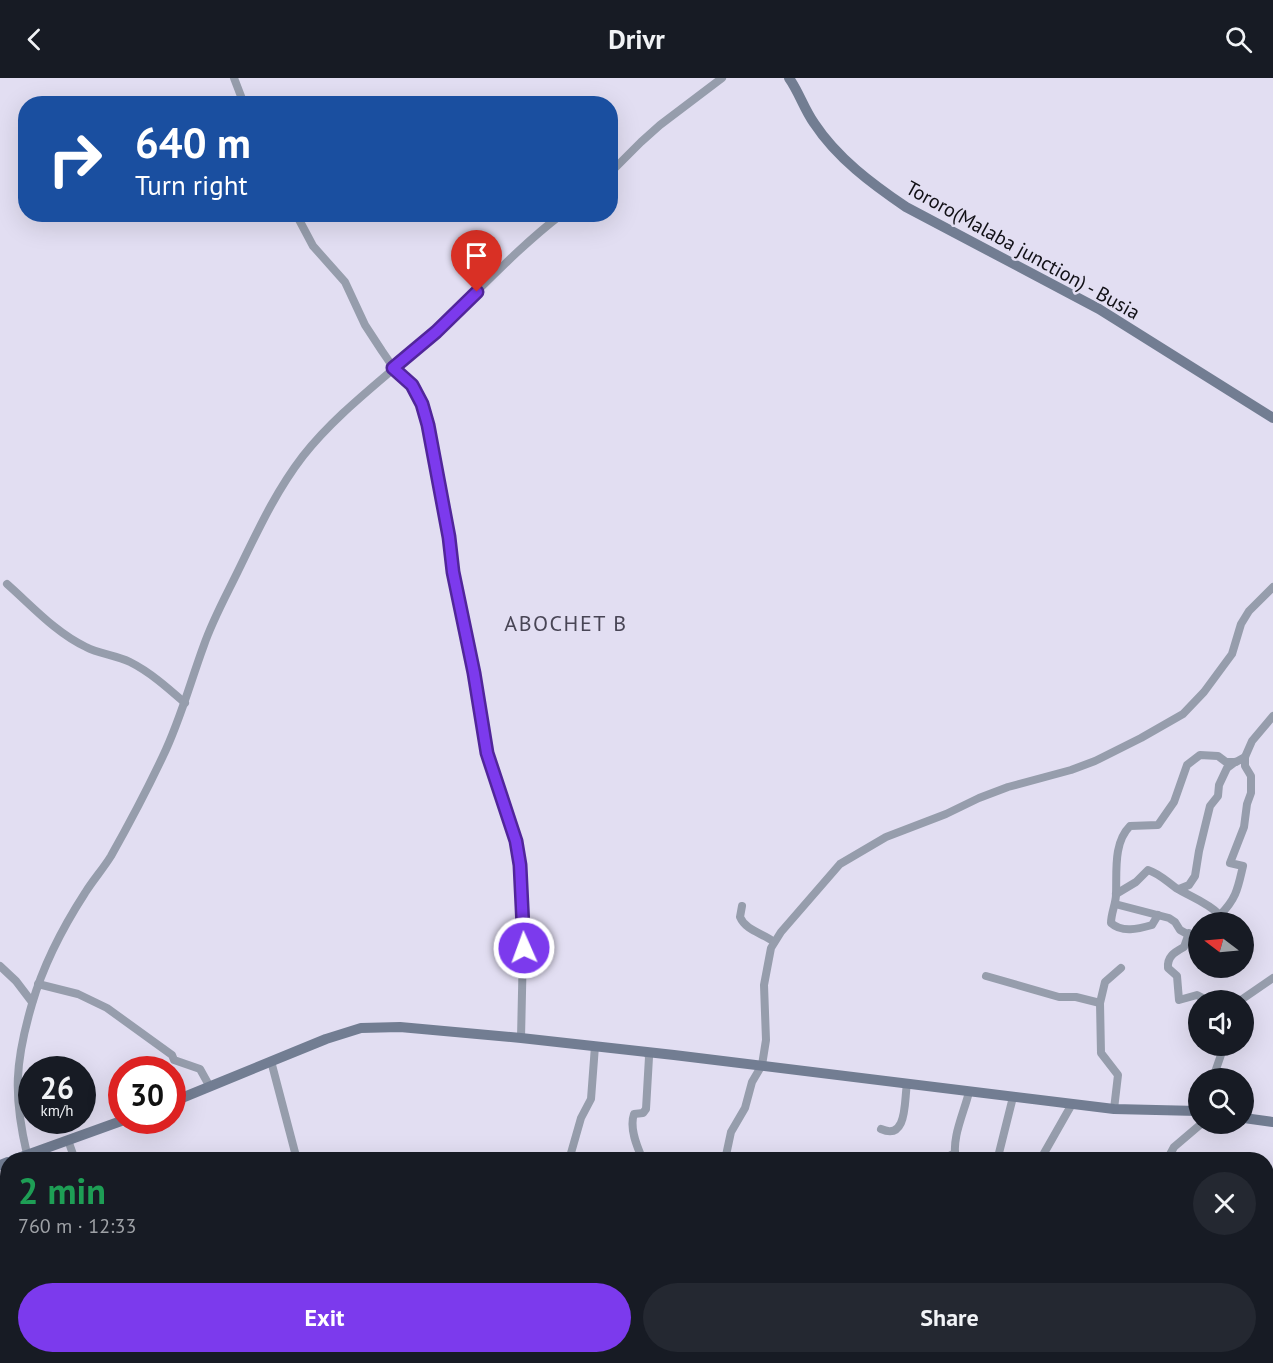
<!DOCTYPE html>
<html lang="en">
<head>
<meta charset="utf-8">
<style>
	body { margin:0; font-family:"PT Sans",sans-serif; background:#242831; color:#f1f3f6; height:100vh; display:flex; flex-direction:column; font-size:22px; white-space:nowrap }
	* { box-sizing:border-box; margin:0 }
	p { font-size:20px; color:#9ea1a6 }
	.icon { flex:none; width:33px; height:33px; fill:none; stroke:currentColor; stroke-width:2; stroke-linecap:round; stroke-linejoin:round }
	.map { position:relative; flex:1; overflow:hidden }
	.panel { position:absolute; left:0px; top:1074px; width:1274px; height:212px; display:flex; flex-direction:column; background:#171b24; border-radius:24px 24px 0 0; box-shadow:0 6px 24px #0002 }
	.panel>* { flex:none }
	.guide { position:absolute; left:18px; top:18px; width:600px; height:126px; border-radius:24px; box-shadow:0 6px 24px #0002; background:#1a4fa0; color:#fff; overflow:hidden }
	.needle { width:39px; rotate:286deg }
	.controls { position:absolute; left:1188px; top:834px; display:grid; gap:12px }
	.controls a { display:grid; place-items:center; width:66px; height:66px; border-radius:50%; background:#171b24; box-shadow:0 6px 24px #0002; font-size:30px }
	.speed { position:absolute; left:18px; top:978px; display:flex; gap:12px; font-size:30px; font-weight:700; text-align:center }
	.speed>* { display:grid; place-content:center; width:78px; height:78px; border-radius:50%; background:#171b24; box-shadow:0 6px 24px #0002; line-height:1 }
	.speed small { font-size:15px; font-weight:400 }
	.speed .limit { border:9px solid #d22; background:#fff; color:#111 }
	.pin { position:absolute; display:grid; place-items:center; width:51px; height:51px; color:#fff; margin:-62px -26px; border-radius:50% 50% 50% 0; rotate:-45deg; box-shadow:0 0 6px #0007 }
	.pin .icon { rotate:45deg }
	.me { position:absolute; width:66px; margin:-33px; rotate:358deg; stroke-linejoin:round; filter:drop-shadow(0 0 4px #0008) }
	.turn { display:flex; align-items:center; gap:21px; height:126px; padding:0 18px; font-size:27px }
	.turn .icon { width:78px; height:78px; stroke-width:2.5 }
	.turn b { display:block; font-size:42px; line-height:51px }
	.round { display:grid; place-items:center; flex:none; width:63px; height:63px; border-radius:32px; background:#242831 }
	.summary { display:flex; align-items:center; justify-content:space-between; height:102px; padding:0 18px }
	h1 { font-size:36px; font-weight:700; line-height:45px; color:#1e9e55 }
	.primary-button { display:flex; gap:12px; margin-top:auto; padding:12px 18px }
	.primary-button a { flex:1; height:69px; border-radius:36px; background:#7c3aed; color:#fff; font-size:24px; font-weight:700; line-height:69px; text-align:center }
	.primary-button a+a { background:#242831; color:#f1f3f6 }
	header { display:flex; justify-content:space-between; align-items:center; height:78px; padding:0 18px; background:#171b24; font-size:27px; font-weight:700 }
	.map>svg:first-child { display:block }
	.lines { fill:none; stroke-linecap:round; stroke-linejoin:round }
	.street { stroke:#969dac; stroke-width:8 }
	.secondary { stroke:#727d92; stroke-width:10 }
	.route-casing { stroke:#51269a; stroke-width:15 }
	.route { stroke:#7c3aed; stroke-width:10 }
	.labels { text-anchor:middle; stroke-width:5; stroke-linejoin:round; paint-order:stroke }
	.street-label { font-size:20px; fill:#111016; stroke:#e2def2 }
	.quarter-label { font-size:22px; letter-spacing:1.5px; fill:#484555; stroke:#e2def2 }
</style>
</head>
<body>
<header><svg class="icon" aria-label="back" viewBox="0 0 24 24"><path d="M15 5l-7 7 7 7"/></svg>Drivr<svg class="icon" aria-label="search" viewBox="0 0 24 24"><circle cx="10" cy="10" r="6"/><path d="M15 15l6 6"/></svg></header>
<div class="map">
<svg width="1273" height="1285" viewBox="0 0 1273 1285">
	<rect width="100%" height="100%" fill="#e2def2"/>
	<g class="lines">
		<g class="street">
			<path d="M234,0L244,26"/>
			<path d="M610,95L641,64L660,47L722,0"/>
			<path d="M296,136L313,168L345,204L365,247L382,273L393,289L412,307L422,326L428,347L449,459L453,494L474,595L487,675L501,721L512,746L520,787L523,870L521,960"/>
			<path d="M7,506C32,528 56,555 86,569C99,576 116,577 130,584C150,594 168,610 185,625"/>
			<path d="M1179,811L1189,807L1195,798L1199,773L1210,728L1218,718L1219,707L1227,690L1235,684"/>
			<path d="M1116,816L1136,804L1148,792C1160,796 1166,803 1176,810C1191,819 1207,824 1220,837C1237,820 1238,809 1243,788L1230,785L1244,749L1247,726L1251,715V698L1245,688V679L1252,663L1273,638"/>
			<path d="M1115,826L1169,840L1175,844L1180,852L1198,862"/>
			<path d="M742,828L740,839C746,853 763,855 774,864"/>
			<path d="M1158,837L1152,847C1138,851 1122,855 1111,845C1111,835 1116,826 1116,816C1117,794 1113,765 1130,748L1158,747L1174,724L1187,687L1200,677L1218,678L1226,684H1236L1245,679"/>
			<path d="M1189,855L1184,869C1175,874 1167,878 1168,890L1177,898L1179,922L1197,917L1207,922"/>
			<path d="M0,888L16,903L32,924"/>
			<path d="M986,898L1059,919H1076L1100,925"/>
			<path d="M38,906L78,916L107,930L172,977L174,982L200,991L210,1009"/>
			<path d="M1241,922L1273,900"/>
			<path d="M271,983L297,1082"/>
			<path d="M1213,1000L1224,968"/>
			<path d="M1114,1031L1118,997L1101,975L1100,925L1105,904L1121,890"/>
			<path d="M1192,1032L1198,1024"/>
			<path d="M881,1051C908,1063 904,1022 907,1006"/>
			<path d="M68,1062L75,1082"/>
			<path d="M27,1076C13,1017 15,984 32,926C43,888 63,849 85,815C93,802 103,791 111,778C129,746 147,712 163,678C180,643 190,605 204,567C213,541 227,516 239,491C258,452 276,413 303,378C340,331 391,296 434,255C476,216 515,172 562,136"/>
			<path d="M569,1082L581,1040L591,1021L595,968"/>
			<path d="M643,1082C637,1069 629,1050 634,1036L643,1035L646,1031L649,979L647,974"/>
			<path d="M725,1082L731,1054L745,1030L752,1004L762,987L766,962L764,907L771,870L781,854L840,786L886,759L946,736L979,720L1008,709L1071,692L1095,683L1141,660L1183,636L1204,614L1232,576L1241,546L1249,533L1273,509"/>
			<path d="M941,1082L955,1075"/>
			<path d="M956,1082C951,1060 964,1035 969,1014"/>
			<path d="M1001,1082L998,1079L1013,1019"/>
			<path d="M1026,1082L1030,1079L1037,1081L1043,1077L1072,1026"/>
			<path d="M1167,1082L1174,1069L1201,1046"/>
			<path d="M8,1139C4,1155 1,1171 8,1186"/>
			<path d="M1272,1245L1273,1243"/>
			<path d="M37,1278L39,1285"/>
			<path d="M200,1278L206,1285"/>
			<path d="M493,1278L498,1285"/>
			<path d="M578,1278L579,1285"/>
			<path d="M383,1285L386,1278"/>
			<path d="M540,1285L543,1278"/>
			<path d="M636,1285L638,1278"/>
			<path d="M718,1285L725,1278"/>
			<path d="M1055,1285L1059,1278"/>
		</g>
		<g class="secondary">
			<path d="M789,0C799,14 804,31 814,45C837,80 872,106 906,129L1099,231L1273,340"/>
			<path d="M172,1024L326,961L361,950L400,949L521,960L674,977L1114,1031L1198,1033"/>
			<path d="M1244,1040L1273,1044"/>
			<path d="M13,1082L124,1042"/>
			<path d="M0,1087L8,1084"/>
		</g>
	</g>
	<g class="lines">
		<g class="route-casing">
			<path id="route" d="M477,214L436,254L393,290L412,307L422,326L428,347L449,459L453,494L474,595L487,675L516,763L520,787L524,870"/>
		</g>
		<use href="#route" class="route"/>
	</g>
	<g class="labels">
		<g class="street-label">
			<text transform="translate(1023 172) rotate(29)" y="7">Tororo(Malaba junction) - Busia</text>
		</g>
		<g class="quarter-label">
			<text x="566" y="553">ABOCHET B</text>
		</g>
	</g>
</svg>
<div class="controls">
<a><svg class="needle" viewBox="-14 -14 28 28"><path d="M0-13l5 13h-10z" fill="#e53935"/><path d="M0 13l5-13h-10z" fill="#9ea1a6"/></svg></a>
<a><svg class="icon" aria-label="sound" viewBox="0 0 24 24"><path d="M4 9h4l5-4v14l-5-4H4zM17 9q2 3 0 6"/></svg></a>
<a><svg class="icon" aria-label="search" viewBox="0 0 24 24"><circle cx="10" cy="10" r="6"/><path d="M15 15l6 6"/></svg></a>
</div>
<div class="speed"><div>26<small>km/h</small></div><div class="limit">30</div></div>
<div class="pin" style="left:477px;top:214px;background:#d93025"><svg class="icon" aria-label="arrive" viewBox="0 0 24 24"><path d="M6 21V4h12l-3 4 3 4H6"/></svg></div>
<svg class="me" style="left:524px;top:870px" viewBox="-20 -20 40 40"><circle r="17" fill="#7c3aed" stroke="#fff" stroke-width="3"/><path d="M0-11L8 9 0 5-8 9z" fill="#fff"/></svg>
<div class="guide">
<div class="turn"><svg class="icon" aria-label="right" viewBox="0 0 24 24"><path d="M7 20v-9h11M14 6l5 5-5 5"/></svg><div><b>640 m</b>Turn right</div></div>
</div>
<section class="panel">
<div class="summary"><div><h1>2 min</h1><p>760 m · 12:33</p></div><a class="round"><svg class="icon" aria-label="close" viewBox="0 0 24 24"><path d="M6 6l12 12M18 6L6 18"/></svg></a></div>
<div class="primary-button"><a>Exit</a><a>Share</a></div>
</section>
</div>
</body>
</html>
